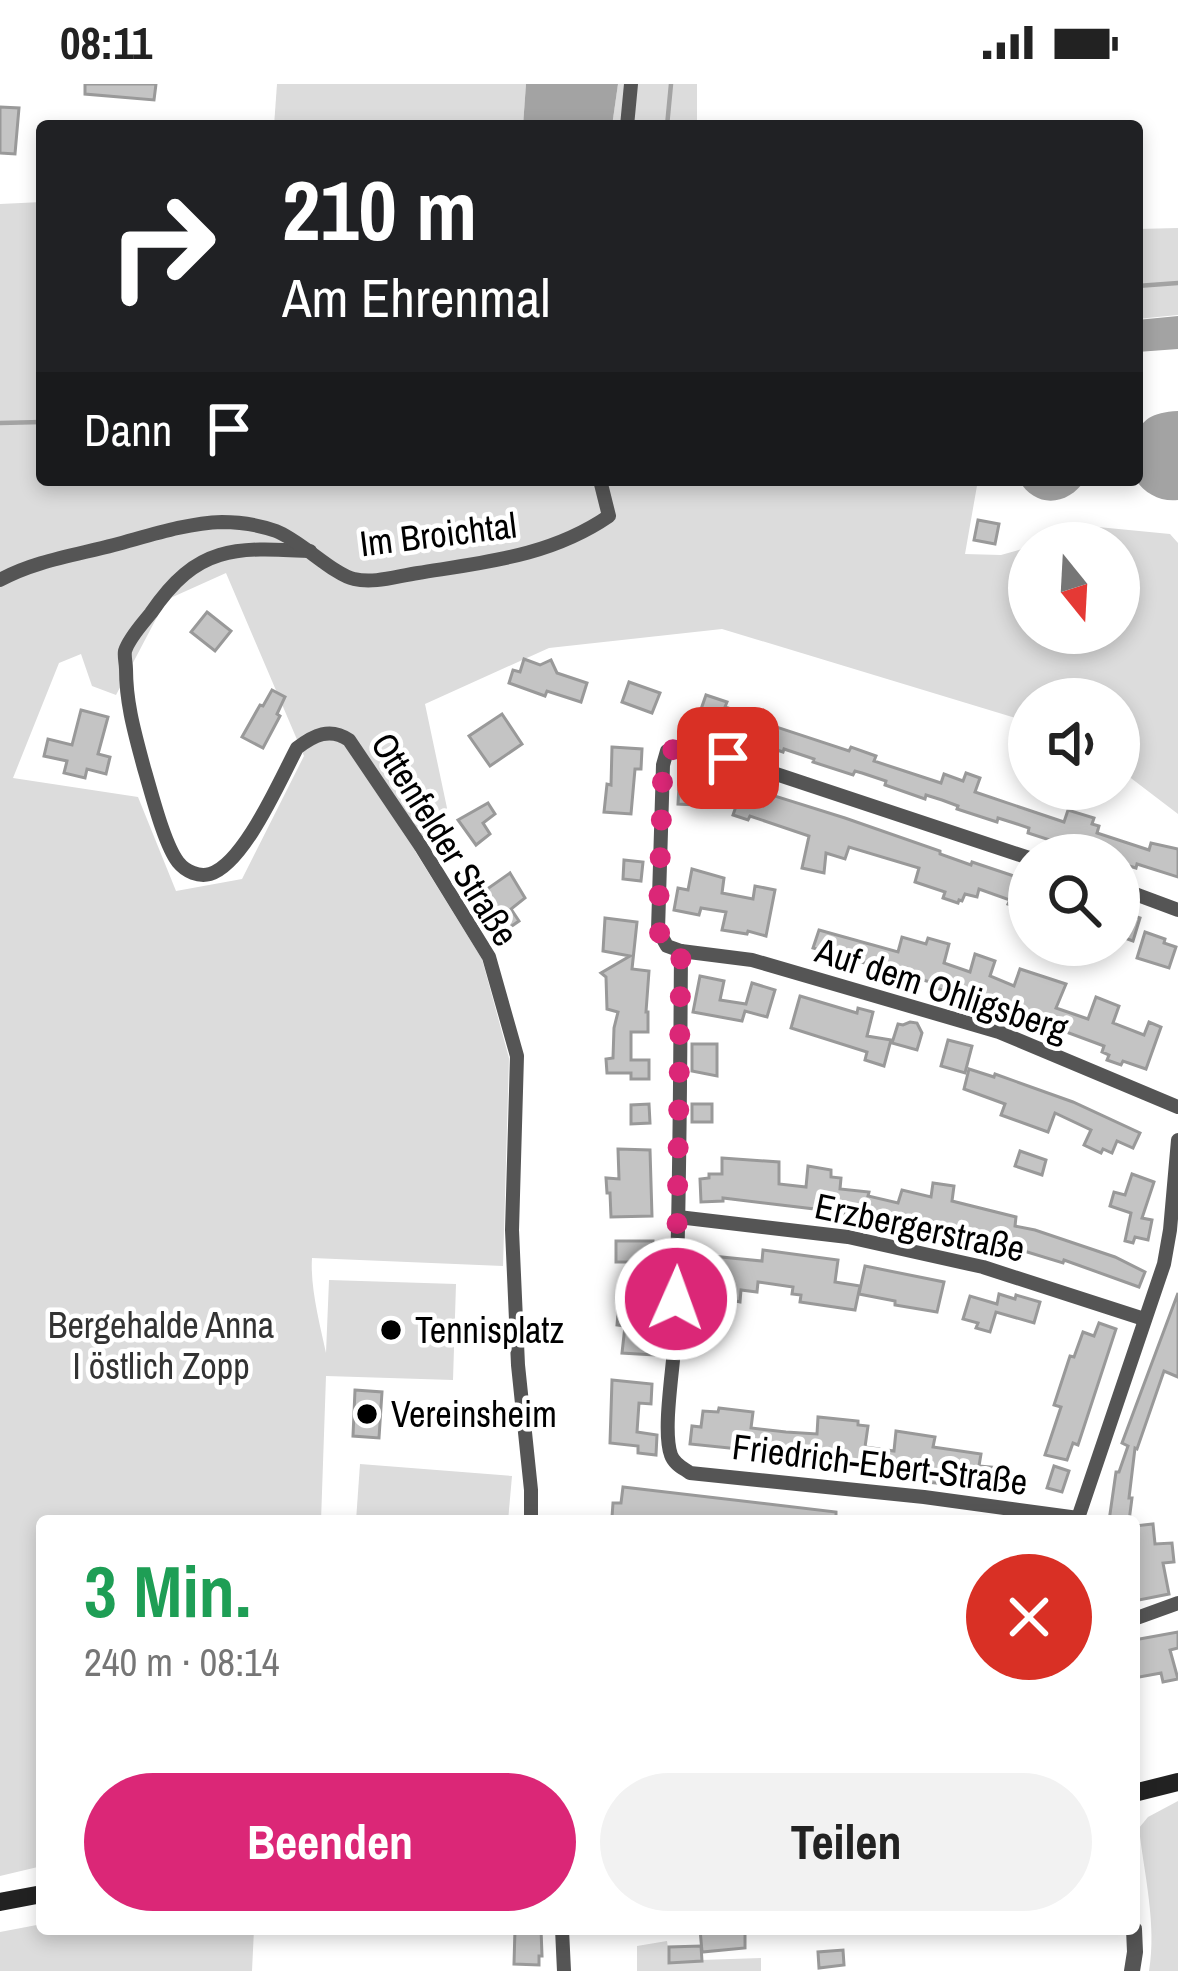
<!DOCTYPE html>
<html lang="de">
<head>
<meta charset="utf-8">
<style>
	body { margin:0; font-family:"Archivo Narrow",sans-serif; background:#f2f2f2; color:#222; height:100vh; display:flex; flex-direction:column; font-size:45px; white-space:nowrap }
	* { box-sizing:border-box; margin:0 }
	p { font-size:39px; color:#767676 }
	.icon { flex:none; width:66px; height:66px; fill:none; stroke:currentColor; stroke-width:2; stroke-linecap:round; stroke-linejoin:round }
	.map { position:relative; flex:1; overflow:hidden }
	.sheet { position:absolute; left:36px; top:1431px; width:1104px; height:420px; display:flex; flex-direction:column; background:#fff; border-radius:12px; box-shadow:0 6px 18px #0003 }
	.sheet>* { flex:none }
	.banner { position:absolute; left:36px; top:36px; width:1107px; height:366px; border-radius:12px; box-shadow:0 6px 18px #0003; background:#202124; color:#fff; overflow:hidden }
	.needle { width:78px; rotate:162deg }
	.fabs { position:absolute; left:1008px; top:438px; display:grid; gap:24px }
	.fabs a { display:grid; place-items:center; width:132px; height:132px; border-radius:50%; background:#fff; box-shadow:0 6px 18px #0003; font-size:60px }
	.pin { position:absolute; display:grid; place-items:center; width:102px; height:102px; color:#fff; margin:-51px; border-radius:24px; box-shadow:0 6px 18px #0006 }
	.me { position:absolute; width:132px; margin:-66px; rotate:2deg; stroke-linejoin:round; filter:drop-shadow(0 0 9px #0008) }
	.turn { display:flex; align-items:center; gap:42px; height:252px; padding:0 48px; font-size:54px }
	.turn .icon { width:156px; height:156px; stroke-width:2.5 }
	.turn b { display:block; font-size:84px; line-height:102px }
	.then { display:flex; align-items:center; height:114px; padding:0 48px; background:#0003; gap:24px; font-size:45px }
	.round { display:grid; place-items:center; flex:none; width:126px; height:126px; border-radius:63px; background:#f2f2f2 }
	.head { display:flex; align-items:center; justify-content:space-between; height:204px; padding:0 48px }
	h1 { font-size:72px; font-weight:700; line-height:90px; color:#1e9e55 }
	.primary-button { display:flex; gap:24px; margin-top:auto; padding:24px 48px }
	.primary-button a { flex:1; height:138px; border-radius:72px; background:#db2777; color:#fff; font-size:48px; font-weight:700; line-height:138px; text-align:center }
	.primary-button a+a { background:#f2f2f2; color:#222 }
	.status { display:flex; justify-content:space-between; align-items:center; height:84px; padding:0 60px; background:#fff; direction:ltr }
	.status svg { height:33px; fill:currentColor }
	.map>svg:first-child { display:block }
	.green { fill:#dcdcdc; fill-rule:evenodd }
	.water { fill:#a3a3a3 }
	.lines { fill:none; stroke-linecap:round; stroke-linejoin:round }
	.stream { stroke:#a3a3a3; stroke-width:4.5 }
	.building { fill:#c4c4c4; stroke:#999; stroke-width:3 }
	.minor { stroke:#555; stroke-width:14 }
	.tertiary { stroke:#555; stroke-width:16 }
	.secondary { stroke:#222; stroke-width:18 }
	.route { stroke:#db2777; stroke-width:21; stroke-dasharray:0 37.8 }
	.poi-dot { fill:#000; stroke:#fff; stroke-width:4.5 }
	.labels { text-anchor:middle; stroke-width:9; stroke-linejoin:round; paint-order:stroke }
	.street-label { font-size:36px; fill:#000; stroke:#fff }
	.park-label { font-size:36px; fill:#333; stroke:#fff }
	.poi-label { font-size:36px; fill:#000; stroke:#fff; text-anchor:start }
</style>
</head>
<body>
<div class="status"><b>08:11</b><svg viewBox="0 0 49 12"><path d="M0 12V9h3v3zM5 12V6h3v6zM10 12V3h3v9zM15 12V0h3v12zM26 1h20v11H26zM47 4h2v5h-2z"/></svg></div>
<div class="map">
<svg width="1178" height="1887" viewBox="0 0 1178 1887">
	<rect width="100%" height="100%" fill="#fff"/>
	<g class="green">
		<path d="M277,0H526L523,42H274Z"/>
		<path d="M618,0H697V36L699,42H612Z"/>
		<path d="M42,118V396H978L965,470L1001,471L1029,463V549H1119V459H1043L1098,443L1170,450L1178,459V730L1119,685V615H1029V638L722,545L549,564L425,620L447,724L415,767L482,875L509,974L503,1182L312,1174C310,1203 320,1241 326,1269L329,1196L456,1200L453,1296L326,1292L321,1437H42V1782L0,1792V120ZM226,489L304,672L242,795L176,807L138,713L13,694L59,579L81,570L92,602L116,611L166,516Z"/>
		<path d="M1178,144V231L1137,235V145Z"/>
		<path d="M360,1380L512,1392L508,1437H356Z"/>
		<path d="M1178,1717V1887H1149C1157,1840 1144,1790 1139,1744L1148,1733Z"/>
		<path d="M42,1840V1845H254L252,1887H0V1848Z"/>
		<path d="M667,1857L670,1877L761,1874V1887H637V1862Z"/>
	</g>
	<g class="water">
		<path d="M526,0H618L612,42H523Z"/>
		<path d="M1178,232V265L1137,268V236Z"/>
		<path d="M1178,327V416C1161,418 1145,410 1136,396C1141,359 1124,330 1178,327Z"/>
		<path d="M1019,396H1085C1068,422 1035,425 1019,396Z"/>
	</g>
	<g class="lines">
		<g class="stream">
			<path d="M667,42L671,0"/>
			<path d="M1137,202L1178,199"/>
			<path d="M0,339L42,338"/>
		</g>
	</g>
	<g class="building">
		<path d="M85,0H156L154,16L85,10Z"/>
		<path d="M0,23L19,24L15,70L0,69Z"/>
		<path d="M978,436L999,440L995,460L974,456Z"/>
		<path d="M207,528L231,547L215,567L191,548Z"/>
		<path d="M524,575L540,581L551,576L557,589L587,599L581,618L547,607L545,612L509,599L513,586L520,588Z"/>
		<path d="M629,598L660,609L652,629L622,618Z"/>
		<path d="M272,606L285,613L277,630L280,632L263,664L242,653L260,621L263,622Z"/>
		<path d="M706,611L727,618L725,623L743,629L739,642L699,631Z"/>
		<path d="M81,626L108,633L98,670L110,673L106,690L87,685L85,694L64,689L67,677L44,672L48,655L72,661Z"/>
		<path d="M502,630L522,660L490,682L469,652Z"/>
		<path d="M749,634L849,667L851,663L876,672L874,677L941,699L944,690L963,697L966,689L980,694L975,708L1064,738L1068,726L1094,734L1092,740L1099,742L1097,749L1149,766L1151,759L1178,765V793L1137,780L1136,784L1119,779V771H1095L1097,766L1070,757L1068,762L1028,749L1029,744L1014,739L998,734L997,738L957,725L958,722L942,716L926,711L925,715L885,701L886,697L862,689L855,687L853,691L813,678L814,675L784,665L783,668L742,654Z"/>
		<path d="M612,663L642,665L641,685H635L631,730L604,728L607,700L611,701Z"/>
		<path d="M680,681L696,682V692H712V700H716L715,722L678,720Z"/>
		<path d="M743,702L845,734L940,767V770L971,781L972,778L1029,797V827L1008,820L1010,816L979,805L977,813L965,810L962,817L959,816L958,819L943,814L945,808L915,798L919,784L849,763L845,775L826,769L824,789L802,784L809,752L750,732L748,736L733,731Z"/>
		<path d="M488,719L495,730L483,739L490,750L476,761L458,736Z"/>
		<path d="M624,776L643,778L641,797L623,795Z"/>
		<path d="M692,785L724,794L722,809L753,815L755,802L775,806L766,852L748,847L747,850L722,846L726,828L701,824L699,831L674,826L678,804L688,806Z"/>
		<path d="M510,789L525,814L511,825L519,837L506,846L480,810Z"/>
		<path d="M1119,827L1140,834L1133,857L1119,852Z"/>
		<path d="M605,834L637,838L632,885L649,887L646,928H648V948H631V976H649V995H631V989H607L606,975L613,974L614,944L618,928L607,925L606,893L601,889L630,872L603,867Z"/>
		<path d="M819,846L898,868L902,853L926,860L928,854L949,860L944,879L970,888L975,870L995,877L990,892L1014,902L1020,885L1066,900L1056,924L1088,935L1096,913L1119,922L1113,939L1144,951L1149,938L1161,943L1146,985L1123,977L1121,981L1107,976L1109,971L1102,968L1104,962L953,906L952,909L936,904L937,900L813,864Z"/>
		<path d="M1145,848L1165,855L1164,859L1176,863L1169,884L1137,874Z"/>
		<path d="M700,892L724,897L720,916L746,920L752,899L775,906L767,933L745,927L742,937L693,928Z"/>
		<path d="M800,912L857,929L858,924L873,928L867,952L891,956L884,982L865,976L867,968L791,944Z"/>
		<path d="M910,938L917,939L922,949L917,966L892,959L898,940L903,941Z"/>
		<path d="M948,956L972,962L965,989L941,982Z"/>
		<path d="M692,960H717V992L692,987Z"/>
		<path d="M969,985L994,993L995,990L1073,1018L1140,1049L1133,1064L1117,1057L1112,1069L1103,1065L1101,1069L1084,1061L1091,1046L1055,1029L1048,1048L1001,1031L1005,1020L964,1005Z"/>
		<path d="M649,1020L650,1039L631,1040V1021Z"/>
		<rect x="692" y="1020" width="20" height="18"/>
		<path d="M618,1065L650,1066L652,1132L611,1133L610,1109H607L606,1094L619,1095Z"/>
		<path d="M1020,1067L1046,1076L1042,1091L1015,1082Z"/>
		<path d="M722,1074L779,1078V1100L806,1103L808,1082L831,1086V1093L841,1094L840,1105L869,1108L868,1112L898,1119L902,1106L931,1113L933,1099L954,1102L952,1117L1016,1133L1015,1142L1035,1146L1115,1173L1145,1188L1139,1203L1064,1176L1063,1179L1024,1167L1010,1166L1012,1157L980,1151L979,1156L866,1129V1133L843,1130L844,1123L816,1120L815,1125L723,1114V1117L701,1118L700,1095L709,1094V1090H722Z"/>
		<path d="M1132,1090L1154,1098L1142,1134L1152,1136L1148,1156L1135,1153L1133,1159L1125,1157L1131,1129L1110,1122L1114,1108L1125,1111Z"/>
		<path d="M616,1157H653V1178H651L649,1202L659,1203L657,1223H652L650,1251H656L654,1271L622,1269L625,1242L617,1241L619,1218H625L629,1178H616Z"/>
		<path d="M763,1166L838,1176L835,1198L860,1202L855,1226L800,1218L801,1211L792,1210L793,1203L758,1198L757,1208L741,1206L740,1218L721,1214L723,1190L710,1189L711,1172L762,1177Z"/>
		<path d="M865,1182L944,1198L937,1228L895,1221V1217L859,1210Z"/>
		<path d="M1178,1209V1293L1164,1287L1137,1365L1135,1364L1129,1414H1132L1129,1437H1109L1116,1388H1119L1128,1362L1122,1359Z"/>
		<path d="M999,1210L1015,1215L1016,1211L1040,1218L1034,1239L996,1228L990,1248L976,1244L978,1239L963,1235L970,1212L997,1220Z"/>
		<path d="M695,1229L717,1230L715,1251L693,1250Z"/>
		<path d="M1099,1239L1116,1245L1078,1361L1073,1359L1067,1376L1045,1371L1061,1323L1054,1321L1070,1272L1074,1273L1083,1248L1094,1252Z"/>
		<path d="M612,1296L652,1300L651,1320L639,1319L637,1348L657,1351L656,1371L638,1369V1362L610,1359Z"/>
		<path d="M355,1306L382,1308L379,1354L353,1352Z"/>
		<path d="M719,1324L753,1328L751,1344L786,1348L817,1350L818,1333L858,1337V1341L868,1342L865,1363L894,1367L896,1347L935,1353L933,1363L981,1370L979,1382L1002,1384L1000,1406L926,1398L927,1389L757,1368L752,1373L747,1367L739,1365L690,1360L692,1342L701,1343L703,1327L718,1328Z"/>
		<path d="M1054,1382L1069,1387L1062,1408L1047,1404Z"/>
		<path d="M623,1403L836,1428V1437H650L612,1433L613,1419H621Z"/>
		<path d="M1153,1440L1155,1460L1172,1459L1174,1478L1163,1479L1169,1510L1134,1517V1442Z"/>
		<path d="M1178,1548V1564L1170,1566L1178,1595L1163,1598L1161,1589L1134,1594V1556Z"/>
		<path d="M515,1845H541L542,1872H539V1881L514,1880Z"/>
		<path d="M700,1845H745V1864L702,1868Z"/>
		<path d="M701,1862L702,1877L669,1879V1863Z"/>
		<path d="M843,1866L844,1881L819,1884L818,1868Z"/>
	</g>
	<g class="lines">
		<g class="minor">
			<path d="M627,42L631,0"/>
			<path d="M310,467C235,463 197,461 151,529C143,539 129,554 125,567C124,573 126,579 126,585C126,620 135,650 144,684C151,707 164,760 178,778C186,788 199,793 210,790C244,780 280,696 297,664C314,651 330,643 349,656L420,761L489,873L517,972L512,1146L518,1281L531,1406V1437"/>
			<path d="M0,496C34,477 76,471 114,461C148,452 186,439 222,438C239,438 259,441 276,447C300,456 334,491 354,495C374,500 397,492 418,489C486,478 551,472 609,432L600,396"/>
			<path d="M1029,774L689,661L667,667L663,681L658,846L667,862L681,867C680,995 680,1124 675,1252C674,1281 662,1346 671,1371C674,1380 683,1384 690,1389L924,1413L1078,1434"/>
			<path d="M1119,804L1178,826"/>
			<path d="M681,867L752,876L999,948L1178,1023"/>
			<path d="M678,1133L848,1153L983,1183L1144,1235"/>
			<path d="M1077,1437L1164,1180L1170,1146L1178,1056"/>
			<path d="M1134,1535L1178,1519"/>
			<path d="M562,1845L564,1887"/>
		</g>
		<path class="tertiary" d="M1132,1887L1135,1868L1134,1845"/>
		<g class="secondary">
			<path d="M1134,1709L1178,1698"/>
			<path d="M0,1818L42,1810"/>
		</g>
	</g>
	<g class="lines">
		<path class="route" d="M676,1215L681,867L667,862L658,846L663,681L667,667L689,662L728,674"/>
	</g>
	<g class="poi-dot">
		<circle cx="391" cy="1246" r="12"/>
		<circle cx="367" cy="1330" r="12"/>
	</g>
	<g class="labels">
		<g class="street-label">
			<text transform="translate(438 450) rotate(-7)" y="13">Im Broichtal</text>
			<text transform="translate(445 755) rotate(58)" y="13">Ottenfelder Straße</text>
			<text transform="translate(942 905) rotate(18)" y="13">Auf dem Ohligsberg</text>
			<text transform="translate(920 1143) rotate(12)" y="13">Erzbergerstraße</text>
			<text transform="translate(880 1380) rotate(7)" y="13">Friedrich-Ebert-Straße</text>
		</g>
		<g class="park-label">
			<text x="161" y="1254">Bergehalde Anna<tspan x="161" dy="41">I östlich Zopp</tspan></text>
		</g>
		<g class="poi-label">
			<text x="415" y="1259">Tennisplatz</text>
			<text x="391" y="1343">Vereinsheim</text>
		</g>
	</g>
</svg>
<div class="fabs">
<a><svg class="needle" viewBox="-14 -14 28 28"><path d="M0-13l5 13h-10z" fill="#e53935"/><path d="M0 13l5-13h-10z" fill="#767676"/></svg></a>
<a><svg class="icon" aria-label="sound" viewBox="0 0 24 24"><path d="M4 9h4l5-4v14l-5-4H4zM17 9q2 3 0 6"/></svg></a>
<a><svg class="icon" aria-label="search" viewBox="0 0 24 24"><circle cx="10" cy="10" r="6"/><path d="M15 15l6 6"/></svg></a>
</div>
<div class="pin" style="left:728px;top:674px;background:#d93025"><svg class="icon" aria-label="arrive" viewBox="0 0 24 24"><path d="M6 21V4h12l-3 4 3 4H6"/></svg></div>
<svg class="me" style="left:676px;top:1215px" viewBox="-20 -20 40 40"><circle r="17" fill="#db2777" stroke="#fff" stroke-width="3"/><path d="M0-11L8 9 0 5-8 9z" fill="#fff"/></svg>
<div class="banner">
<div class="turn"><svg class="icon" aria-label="right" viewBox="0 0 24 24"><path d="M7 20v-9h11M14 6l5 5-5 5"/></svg><div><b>210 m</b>Am Ehrenmal</div></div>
<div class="then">Dann<svg class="icon" aria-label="arrive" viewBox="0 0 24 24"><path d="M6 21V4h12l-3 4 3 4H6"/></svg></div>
</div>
<section class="sheet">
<div class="head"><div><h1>3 Min.</h1><p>240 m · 08:14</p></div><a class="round" style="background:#d93025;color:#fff"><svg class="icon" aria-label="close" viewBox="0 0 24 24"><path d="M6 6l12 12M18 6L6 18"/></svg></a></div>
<div class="primary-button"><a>Beenden</a><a>Teilen</a></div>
</section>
</div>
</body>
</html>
